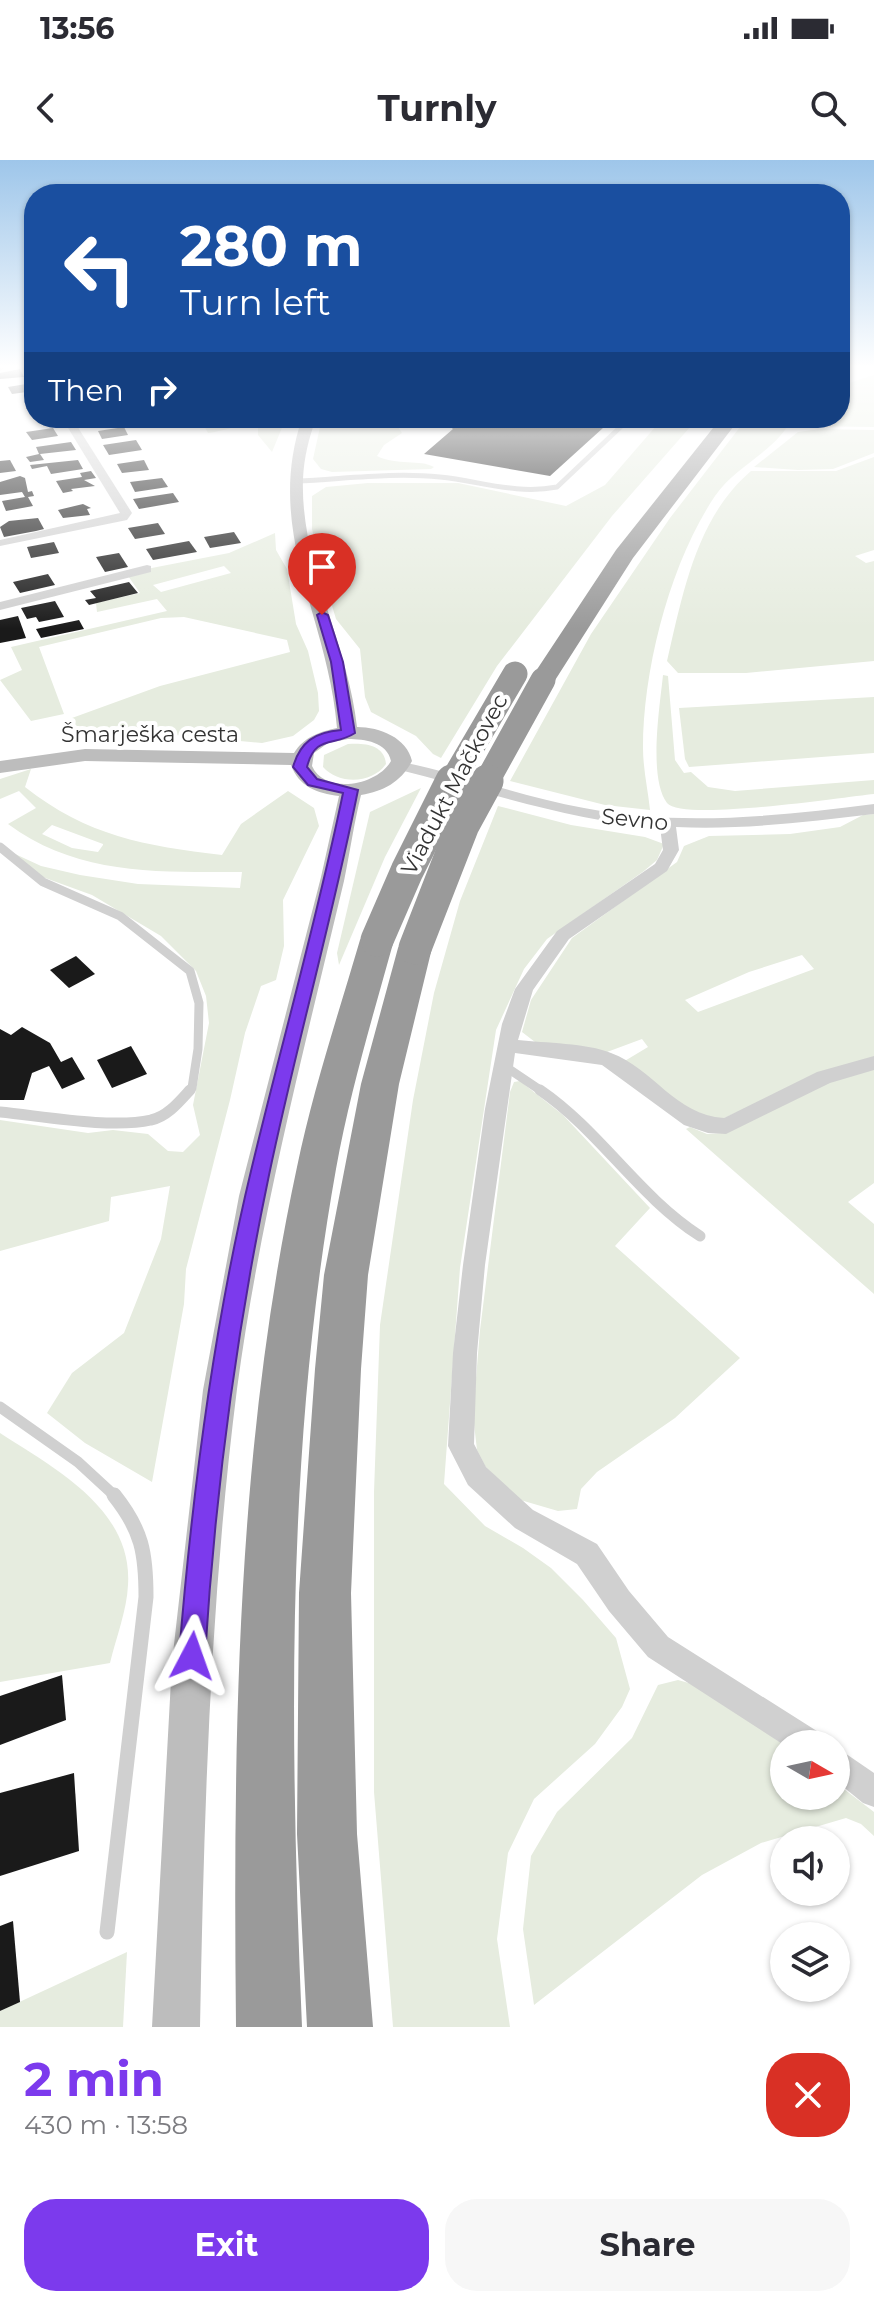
<!DOCTYPE html>
<html lang="en">
<head>
<meta charset="utf-8">
<style>
	body { margin:0; font-family:Montserrat,sans-serif; background:#f7f7f7; color:#2b2b33; height:100vh; display:flex; flex-direction:column; font-size:30px; white-space:nowrap }
	* { box-sizing:border-box; margin:0 }
	p { font-size:26px; color:#7c7c81 }
	.icon { flex:none; width:44px; height:44px; fill:none; stroke:currentColor; stroke-width:2; stroke-linecap:round; stroke-linejoin:round }
	.map { position:relative; height:1867px; overflow:hidden }
	.details { display:flex; flex-direction:column; background:#fff; flex:1 }
	.details>* { flex:none }
	.banner { position:absolute; left:24px; top:24px; width:826px; height:244px; border-radius:32px; box-shadow:0 2px 6px #0004; background:#1a4fa0; color:#fff; overflow:hidden }
	.needle { width:52px; rotate:99deg }
	.tools { position:absolute; left:770px; top:1570px; display:grid; gap:16px }
	.tools a { display:grid; place-items:center; width:80px; height:80px; border-radius:50%; background:#fff; box-shadow:0 2px 6px #0004; font-size:40px }
	.pin { position:absolute; display:grid; place-items:center; width:68px; height:68px; color:#fff; margin:-82px -34px; border-radius:50% 50% 50% 0; rotate:-45deg; box-shadow:0 0 8px #0007 }
	.pin .icon { rotate:45deg }
	.me { position:absolute; width:88px; margin:-44px; rotate:4deg; stroke-linejoin:round; filter:drop-shadow(0 0 6px #0008) }
	.turn { display:flex; align-items:center; gap:28px; height:168px; padding:0 24px; font-size:36px }
	.turn .icon { width:104px; height:104px; stroke-width:2.5 }
	.turn b { display:block; font-size:56px; line-height:68px }
	.then { display:flex; align-items:center; height:76px; padding:0 24px; background:#0003; gap:16px; font-size:30px }
	.round { display:grid; place-items:center; flex:none; width:84px; height:84px; border-radius:32px; background:#f7f7f7 }
	.summary { display:flex; align-items:center; justify-content:space-between; height:136px; padding:0 24px }
	h1 { font-size:48px; font-weight:700; line-height:60px; color:#7c3aed }
	.button { display:flex; gap:16px; margin-top:auto; padding:16px 24px }
	.button a { flex:1; height:92px; border-radius:32px; background:#7c3aed; color:#fff; font-size:32px; font-weight:700; line-height:92px; text-align:center }
	.button a+a { background:#f7f7f7; color:#2b2b33 }
	.status { display:flex; justify-content:space-between; align-items:center; height:56px; padding:0 40px; background:#fff; direction:ltr }
	.status svg { height:22px; fill:currentColor }
	header { display:flex; justify-content:space-between; align-items:center; height:104px; padding:0 24px; background:#fff; font-size:36px; font-weight:700 }
	.map>svg:first-child { display:block }
	.green { fill:#e6ecdf; fill-rule:evenodd }
	.building { fill:#1a1a1a }
	.lines { fill:none; stroke-linecap:round; stroke-linejoin:round }
	.lane-far3 { stroke:#d0d0d0; stroke-width:5 }
	.lane-far2 { stroke:#d0d0d0; stroke-width:9 }
	.lane-far1 { stroke:#d0d0d0; stroke-width:11 }
	.lane { stroke:#d0d0d0; stroke-width:15 }
	.street { fill:#d0d0d0; fill-rule:evenodd }
	.secondary { fill:#bdbdbd; fill-rule:evenodd }
	.highway { fill:#9a9a9a; fill-rule:evenodd }
	.highway-bridge-far1 { stroke:#9a9a9a; stroke-width:25 }
	.highway-bridge { stroke:#9a9a9a; stroke-width:33 }
	.route { fill:#7c3aed; stroke:#51269a; stroke-width:2 }
	.labels { text-anchor:middle; stroke-width:8; stroke-linejoin:round; paint-order:stroke }
	.far-street-label { font-size:22px; fill:#333; stroke:#fff }
</style>
</head>
<body>
<div class="status"><b>13:56</b><svg viewBox="0 0 49 12"><path d="M0 12V9h3v3zM5 12V6h3v6zM10 12V3h3v9zM15 12V0h3v12zM26 1h20v11H26zM47 4h2v5h-2z"/></svg></div>
<header><svg class="icon" aria-label="back" viewBox="0 0 24 24"><path d="M15 5l-7 7 7 7"/></svg>Turnly<svg class="icon" aria-label="search" viewBox="0 0 24 24"><circle cx="10" cy="10" r="6"/><path d="M15 15l6 6"/></svg></header>
<div class="map">
<svg width="874" height="1867" viewBox="0 0 874 1867">
	<rect width="100%" height="100%" fill="#fff"/>
	<g class="green">
		<path d="M874,215V267L802,266L804,258H840V226Z"/>
		<path d="M200,258H286L272,292L258,275V264C243,263 224,271 208,273Z"/>
		<path d="M322,258H412L403,261L398,267L402,273L384,285L377,296C397,306 420,299 434,307L431,309L332,312L321,309L313,299Z"/>
		<path d="M663,258H698L612,356L497,506L441,598L433,594L416,576L371,552L365,537L360,489L336,459L324,419L312,369V336L326,327L368,323H458L566,346L605,325Z"/>
		<path d="M747,258H792C778,290 735,306 715,336C670,403 643,509 643,588C643,609 648,630 650,650L605,645L510,621L591,474L670,358Z"/>
		<path d="M820,269L874,270V293L833,309L798,310L754,307L798,272Z"/>
		<path d="M874,297V390L855,396L866,403L874,401V501L746,513H678L667,501C683,433 696,358 751,311H836Z"/>
		<path d="M275,373L276,390L287,409L296,464L308,491L318,533L319,551L314,560L293,576L262,583L175,575L84,583L72,558L160,526L290,492L287,480L184,457L161,458L39,487L64,554L31,561L0,520L22,510L11,487L167,451L157,439L97,452L96,443L140,433L126,413L229,393ZM224,406L231,413L161,432L153,425Z"/>
		<path d="M663,515L668,516L675,600L684,613L691,612L708,627L735,631L874,620V634C844,637 682,662 667,643C648,618 660,545 663,515Z"/>
		<path d="M874,537V593L689,607L685,599L679,548Z"/>
		<path d="M348,584C364,583 384,584 386,604C372,624 339,625 323,607L324,595Z"/>
		<path d="M31,609L25,627C87,676 145,686 222,695L241,664L288,631L314,648L319,666L283,740L284,786L276,820L261,826L245,873L230,940L186,1109L184,1144L152,1322L85,1283L47,1253L72,1213L124,1173L161,1079L170,1026L111,1037L109,1061L0,1091V960L88,973L113,970L148,974L168,991L183,992L200,975L193,945L209,863L206,836L196,811L161,776L92,735L37,715L13,693L41,706L80,715L138,724L240,728L242,712C159,712 78,716 8,664L36,648L19,631L0,639V619ZM52,665L103,684V685L98,692L72,688L42,674Z"/>
		<path d="M421,628L385,697L339,805L337,793L370,652Z"/>
		<path d="M498,646L571,665L645,677L664,684L657,700L644,711L547,779L524,809L496,870L460,1108L444,1324L485,1366L523,1388L551,1408L583,1440L616,1478L630,1529L622,1547L595,1584L534,1639L508,1693L497,1779L510,1867H393L374,1632V1332L380,1165L413,940L434,833L460,741Z"/>
		<path d="M874,654V899L824,912L720,960L692,956L623,902L648,887L642,879L607,892L535,882L522,872L531,840L572,778L677,702L684,686L709,676L790,674L840,667L863,655ZM802,795L814,809L698,852L685,840L749,812Z"/>
		<path d="M874,909V1023L848,1042L874,1064V1134L686,969L690,967L707,974L724,973L834,919Z"/>
		<path d="M520,921L563,955L650,1048L615,1086L740,1198L675,1258L597,1312L581,1329L577,1349L558,1351L517,1339L485,1306L477,1290L473,1255L480,1170L510,932L514,922Z"/>
		<path d="M0,1273C54,1308 133,1349 128,1425C127,1450 116,1478 110,1503L0,1522Z"/>
		<path d="M678,1520L703,1527L784,1585V1636H836V1623L874,1652V1676L861,1664L846,1658L761,1683L702,1715L534,1845L523,1769L531,1696L557,1652L632,1578L658,1525Z"/>
		<path d="M127,1792L123,1867H0V1851Z"/>
	</g>
	<g class="building">
		<path d="M20,209L24,217L0,219V213Z"/>
		<path d="M32,223L34,231L12,234L8,227Z"/>
		<path d="M439,258H614L550,316L424,294L453,269Z"/>
		<path d="M124,267L128,275L102,279L98,271Z"/>
		<path d="M53,268L58,276L32,280L26,272Z"/>
		<path d="M136,280L142,290L109,295L103,285Z"/>
		<path d="M71,282L76,290L40,294L44,300L30,302L26,297L39,294L36,287Z"/>
		<path d="M10,300L16,311L0,313V301Z"/>
		<path d="M78,300L83,309L51,314L47,306L32,309L30,305Z"/>
		<path d="M144,300L149,310L122,313L117,304Z"/>
		<path d="M91,311L96,318L84,320L95,326L71,329L73,331L63,333L56,321L82,317L80,313Z"/>
		<path d="M20,316L25,318L28,332L32,331L34,336L28,337L33,346L6,351L2,341L25,337L22,332L0,335V322Z"/>
		<path d="M162,318L168,327L135,332L130,322Z"/>
		<path d="M173,333L179,342L139,349L133,339Z"/>
		<path d="M83,344L91,348L87,349L90,355L63,358L58,350Z"/>
		<path d="M38,358L44,369L36,371L4,377L0,367L9,361Z"/>
		<path d="M158,363L165,374L135,379L128,368Z"/>
		<path d="M234,372L241,383L210,388L204,377Z"/>
		<path d="M189,381L197,392L153,400L146,389Z"/>
		<path d="M54,382L59,393L31,398L27,387Z"/>
		<path d="M119,393L128,407L105,412L96,397Z"/>
		<path d="M48,414L55,425L20,433L13,422Z"/>
		<path d="M129,422L138,433L89,445L85,440L96,438L90,431Z"/>
		<path d="M55,441L64,457L39,462L36,457L27,459L21,448Z"/>
		<path d="M18,456L26,478L0,483V460Z"/>
		<path d="M79,460L84,469L41,478L36,469Z"/>
		<path d="M76,796L95,814L69,828L50,810Z"/>
		<path d="M22,867L50,883L61,902L72,897L85,919L62,929L49,906L32,913L24,940H0V869L11,875Z"/>
		<path d="M131,886L147,914L112,928L97,900Z"/>
		<path d="M62,1515L66,1560L0,1585V1536Z"/>
		<path d="M74,1613L79,1691L0,1716V1633Z"/>
		<path d="M13,1761L20,1842L0,1851V1766Z"/>
	</g>
	<g class="lines">
		<path class="lane-far3" d="M297,321C344,319 393,312 440,317C480,321 516,335 557,327L630,258"/>
		<g class="lane-far2">
			<path d="M0,687L43,722L120,756L190,811L199,843L198,889L192,928L189,932"/>
			<path d="M503,905L543,932"/>
		</g>
		<g class="lane-far1">
			<path d="M540,930C600,971 638,1036 700,1076"/>
			<path d="M0,952C42,956 111,969 151,960C167,957 180,941 190,930"/>
			<path d="M0,1247L78,1302L116,1337"/>
		</g>
		<path class="lane" d="M107,1772L146,1437C146,1393 142,1370 114,1335"/>
		<g class="street">
			<path d="M0,207H6L0,211Z"/>
			<path d="M62,258H72L132,353L127,360L0,386V380L120,353Z"/>
			<path d="M147,405L151,406V412L0,450V442Z"/>
			<path d="M401,602C463,614 522,637 584,648C680,667 778,656 874,644V654C808,662 742,670 676,667L679,690L667,711L569,779L533,830L518,880C545,883 587,883 611,893C654,909 675,955 724,958L817,912L874,896V910L830,923L726,974L708,973L684,965L602,905L515,893L485,1105L477,1193L474,1284L486,1307L533,1350L597,1384L629,1431L668,1477L820,1573L824,1584L784,1585L648,1497L609,1451L577,1404L515,1368L468,1325L448,1286L453,1193L463,1105L485,949L502,864L515,829L557,771L655,704L663,690L660,667C570,662 483,630 396,609L394,606Z"/>
			<path d="M836,1587L874,1613V1647L863,1643L836,1621Z"/>
		</g>
		<path class="secondary" d="M302,258H316C309,278 304,297 303,319C300,404 348,483 357,567C380,567 407,578 412,601C401,622 384,631 361,635C354,663 350,692 344,721C304,890 260,1057 237,1229C210,1441 204,1654 200,1867H152L172,1502L203,1230L239,1036L321,717L339,636C317,633 299,627 291,605L85,601L0,613V601L85,589L294,593C304,577 319,572 337,568C328,456 264,373 302,258ZM348,579C365,579 387,582 391,601C377,626 325,635 312,606L314,593L328,583Z"/>
		<g class="highway">
			<path d="M721,258H740L633,398L552,525H534L530,520L616,390Z"/>
			<path d="M377,769L389,772L394,780C373,856 350,931 336,1009C285,1293 290,1580 302,1867H236C233,1579 236,1290 297,1007C313,930 338,855 360,780L365,772Z"/>
			<path d="M415,777L427,780L432,788L399,924L368,1115L361,1209L351,1433L357,1674L373,1867H307L297,1674L299,1433L315,1209L324,1115L361,924L398,788L403,780Z"/>
		</g>
		<g class="highway-bridge-far1">
			<path d="M451,623L515,514"/>
			<path d="M486,623L543,520"/>
		</g>
		<g class="highway-bridge">
			<path d="M377,780L407,711L452,621"/>
			<path d="M415,788L463,665L487,621"/>
		</g>
	</g>
	<linearGradient id="sky" x2="0" y2="1"><stop stop-color="#9ec6ea"/><stop offset="0.44" stop-color="#fff"/><stop offset="1" stop-color="#fff" stop-opacity="0"/></linearGradient>
	<rect width="874" height="469" fill="url(#sky)"/>
	<path class="route" d="M322,452L328,455L343,502L355,573C334,587 315,574 307,607L317,619L358,630C332,760 296,886 269,1015C236,1173 215,1335 205,1496L201,1505L192,1509L183,1505L179,1496C192,1334 213,1169 251,1011C281,885 317,760 343,633L308,625L293,607C300,582 315,572 341,570L331,502L317,455Z"/>
	<g class="labels">
		<g class="far-street-label">
			<text x="150" y="582">Šmarješka cesta</text>
			<text transform="translate(454 624) rotate(-62)" y="8">Viadukt Mačkovec</text>
			<text transform="translate(635 659) rotate(6)" y="8">Sevno</text>
		</g>
	</g>
</svg>
<div class="tools">
<a><svg class="needle" viewBox="-14 -14 28 28"><path d="M0-13l5 13h-10z" fill="#e53935"/><path d="M0 13l5-13h-10z" fill="#7c7c81"/></svg></a>
<a><svg class="icon" aria-label="sound" viewBox="0 0 24 24"><path d="M4 9h4l5-4v14l-5-4H4zM17 9q2 3 0 6"/></svg></a>
<a><svg class="icon" aria-label="layers" viewBox="0 0 24 24"><path d="M12 4l9 5-9 5-9-5zM3 14l9 5 9-5"/></svg></a>
</div>
<div class="pin" style="left:322px;top:455px;background:#d93025"><svg class="icon" aria-label="arrive" viewBox="0 0 24 24"><path d="M6 21V4h12l-3 4 3 4H6"/></svg></div>
<svg class="me" style="left:192px;top:1496px" viewBox="-20 -20 40 40"><path d="M0-17L14 15 0 8-14 15z" fill="#7c3aed" stroke="#fff" stroke-width="4"/></svg>
<div class="banner">
<div class="turn"><svg class="icon" aria-label="left" viewBox="0 0 24 24"><path d="M17 20v-9H6M10 6l-5 5 5 5"/></svg><div><b>280 m</b>Turn left</div></div>
<div class="then">Then<svg class="icon" aria-label="right" viewBox="0 0 24 24"><path d="M7 20v-9h11M14 6l5 5-5 5"/></svg></div>
</div>
</div>
<section class="details">
<div class="summary"><div><h1>2 min</h1><p>430 m · 13:58</p></div><a class="round" style="background:#d93025;color:#fff"><svg class="icon" aria-label="close" viewBox="0 0 24 24"><path d="M6 6l12 12M18 6L6 18"/></svg></a></div>
<div class="button"><a>Exit</a><a>Share</a></div>
</section>
</body>
</html>
